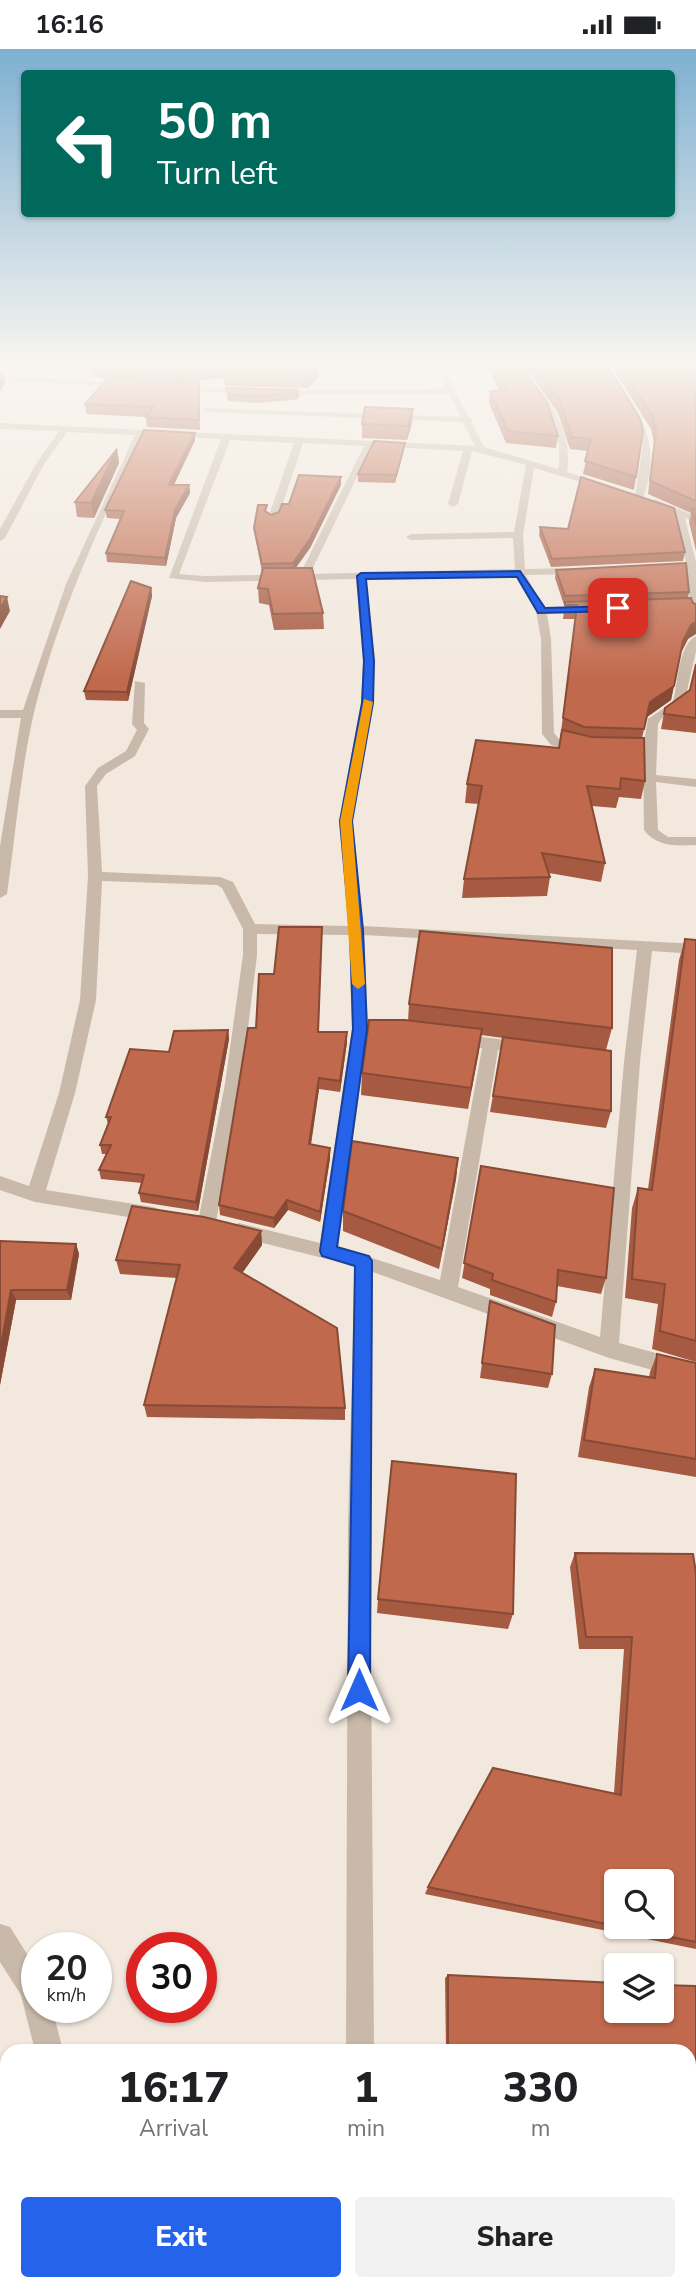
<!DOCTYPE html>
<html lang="en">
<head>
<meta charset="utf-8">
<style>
	body { margin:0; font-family:"Nunito Sans",sans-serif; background:#f2f2f2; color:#202124; height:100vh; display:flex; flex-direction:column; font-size:26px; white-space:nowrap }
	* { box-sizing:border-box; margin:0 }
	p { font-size:23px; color:#757577 }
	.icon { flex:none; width:38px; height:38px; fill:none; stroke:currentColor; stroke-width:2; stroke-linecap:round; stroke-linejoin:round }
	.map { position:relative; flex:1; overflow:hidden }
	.sheet { position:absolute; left:0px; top:1995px; width:696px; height:247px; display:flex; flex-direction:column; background:#fff; border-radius:21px 21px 0 0; box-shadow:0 2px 5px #0004 }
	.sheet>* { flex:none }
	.banner { position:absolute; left:21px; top:21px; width:654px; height:147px; border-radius:7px; box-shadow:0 2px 5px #0004; background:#00695c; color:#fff; overflow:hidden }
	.fabs { position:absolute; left:604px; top:1820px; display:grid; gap:14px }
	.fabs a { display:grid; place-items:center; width:70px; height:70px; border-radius:7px; background:#fff; box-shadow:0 2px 5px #0004; font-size:35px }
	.speed { position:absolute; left:21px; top:1883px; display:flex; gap:14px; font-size:35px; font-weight:700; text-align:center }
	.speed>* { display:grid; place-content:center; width:91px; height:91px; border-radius:50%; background:#fff; box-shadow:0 2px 5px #0004; line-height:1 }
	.speed small { font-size:18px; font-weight:400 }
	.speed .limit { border:10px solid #d22; background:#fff; color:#111 }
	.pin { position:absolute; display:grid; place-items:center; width:60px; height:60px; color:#fff; margin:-30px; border-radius:14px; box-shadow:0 4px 10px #0006 }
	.me { position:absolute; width:77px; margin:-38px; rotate:0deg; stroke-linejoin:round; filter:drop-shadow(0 0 5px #0008) }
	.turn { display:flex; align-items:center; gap:24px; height:147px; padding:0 21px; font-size:32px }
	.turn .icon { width:91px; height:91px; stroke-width:2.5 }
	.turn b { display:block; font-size:49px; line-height:60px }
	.eta { display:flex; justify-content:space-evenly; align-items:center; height:119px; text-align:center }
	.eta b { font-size:42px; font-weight:800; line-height:49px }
	.button { display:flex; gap:14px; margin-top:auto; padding:14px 21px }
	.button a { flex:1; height:80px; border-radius:7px; background:#2563eb; color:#fff; font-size:28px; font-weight:800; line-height:80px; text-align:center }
	.button a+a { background:#f2f2f2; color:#202124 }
	.status { display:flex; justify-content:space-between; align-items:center; height:49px; padding:0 35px; background:#fff; direction:ltr }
	.status svg { height:19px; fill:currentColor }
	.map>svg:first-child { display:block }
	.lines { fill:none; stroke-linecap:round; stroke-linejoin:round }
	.minor { fill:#c9b9aa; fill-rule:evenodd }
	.wall { fill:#a65a41; fill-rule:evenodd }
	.shaded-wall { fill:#874a35 }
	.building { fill:#c1694c; stroke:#874a35; stroke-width:2 }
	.route { fill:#2563eb; stroke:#184099; stroke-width:2 }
	.slow { fill:#f59e0b }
</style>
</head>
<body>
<div class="status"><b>16:16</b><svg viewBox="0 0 49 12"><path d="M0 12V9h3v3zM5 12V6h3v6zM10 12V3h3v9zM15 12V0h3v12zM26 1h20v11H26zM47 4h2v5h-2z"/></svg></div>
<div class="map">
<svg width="696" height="2241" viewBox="0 0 696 2241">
	<rect width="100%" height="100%" fill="#f2e8de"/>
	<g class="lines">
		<g class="minor">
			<path d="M434,316H442L469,369L473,371L471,373L484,398L558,420C566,379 537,347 514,316H522C546,348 574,380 567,423L609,437L604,440L534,419L523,486L525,520L578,519L583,522L578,525L526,526L544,559L587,558L592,561L587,564L547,565L551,590L554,684L559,690L588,699L582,703L551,696L542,685L541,590L536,562L516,526L366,530L375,612L373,654L353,772L363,877L696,895V905L652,902L640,1013L619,1294L696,1315V1333L609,1309L373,1223L370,1474L374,2002H346L348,1474L355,1217L239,1188L233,1186L230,1181L233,1176L239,1174L320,1194L352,980L349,886L257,885V906L241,1035L216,1173L213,1178H201L198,1173L225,1035L243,906V880L222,839L217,836L102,832L96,951L75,1044L46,1141L153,1158L159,1160L162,1165L159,1170L153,1172L35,1153L0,1141V1127L29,1137L59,1044L80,951L88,827L85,737L98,719L126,702L137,681L132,675L135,632L145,634L144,674L149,680L135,707L106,725L97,737L102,823L220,828L233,833L255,875L348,877L339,772L361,654L363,612L356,530L205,533L169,529L221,390L143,386C101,472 60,562 36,655C21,716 16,782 7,845L0,849V797L21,669H0V661H23L66,535L135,386L67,383L44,415L5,489L0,492V480L36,415L59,382L0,380V374L475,397L463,373L207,363L203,361L207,359L461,368L449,344L276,346L272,344L276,342L446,340L439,325L295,326L291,324L295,322L437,321ZM230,391L294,394L268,469L273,472L278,469L303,394L364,397L300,525L205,527L179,525ZM372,397L463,402L448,455L453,458L458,455L472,402L526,416L514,483L411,485L406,488L411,491L513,489L515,520L310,525ZM364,886L637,901L624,1013L600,1288L458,1238L498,1001L530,1002L532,998L530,994L458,985L450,991L458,997L482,999L440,1231L338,1198L368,980Z"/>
			<path d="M601,316H609C638,365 664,389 643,450L635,448L643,394L640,381Z"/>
			<path d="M0,327L125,334L129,336L125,338L0,331Z"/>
			<path d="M178,337L248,341L252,343L248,345L175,341Z"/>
			<path d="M654,450L696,467V473L685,469L696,513V570L691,567L687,520L662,522L657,519L662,516L686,514L675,465L651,455L649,453Z"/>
			<path d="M696,587V602L684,655L661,670L658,675L656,726L696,730V738L656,733L658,781L668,788H696V796C676,797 657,798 644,781L643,704H621L615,700L621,696L643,697L648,670L673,653C678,635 678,596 696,587Z"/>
			<path d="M0,1875L10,1878L37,1921V1958H52L63,2002H35L21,1946L0,1913Z"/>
			<rect x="18" y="2235" width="32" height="6"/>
			<rect x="344" y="2235" width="32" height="6"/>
		</g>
	</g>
	<g class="wall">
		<path d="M95,316H330L327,319L248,317L318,321V329L308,339L225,337L223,329L199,331L200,381L147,378L146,368L86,365L85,355L165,333L92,328L91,321Z"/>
		<path d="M486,316H520L558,387L556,399L506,394L489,354L490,342L499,341Z"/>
		<path d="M524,316H607L636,428L634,441L583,425L588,402L570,400L558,364Z"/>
		<path d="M611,316H696V502L689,473L691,464L648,445L654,394L651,380Z"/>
		<path d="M226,339L298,341L299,348L295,351L256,354L228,352Z"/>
		<path d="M412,374L407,391L362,389V375Z"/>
		<path d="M195,384V391L174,436H189L190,444L176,469L166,517L107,513L106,504L120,470L107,469L105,461Z"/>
		<path d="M117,400L119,414L94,469L77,468L75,453Z"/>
		<path d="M404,401L395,434L358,433V425Z"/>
		<path d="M341,436L310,499L295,519L323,564L324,580L274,581L269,556L259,554L258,539L262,523L255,487L254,479L267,463L271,466L279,463L289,455Z"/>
		<path d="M540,478L568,480L685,503L683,512L551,518L539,486Z"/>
		<path d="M556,521L689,543L688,549L693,554L688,590L680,605L671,651L647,668L642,689L645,732L641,750L619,748L616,759L592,757L605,814L601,833L549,824L550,828L547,847L462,849L464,830L479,755L465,754L467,735L559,699L575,570H563L565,556H564L555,529Z"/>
		<path d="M151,539L152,547L128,652L86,651L84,642Z"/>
		<path d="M696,614V684L661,680L665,659L690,641Z"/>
		<path d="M322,878L318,983L347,993L340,1043L319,1040L311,1096L330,1099V1109L320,1173L288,1161L274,1179L220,1166L219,1156L256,979L274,925Z"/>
		<path d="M685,890L696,891V1313L652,1300L658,1255L625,1249L632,1159L638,1139L648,1140L679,911Z"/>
		<path d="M409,955L612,979L606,1001L611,1062L606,1079L490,1063L503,989L481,986L468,1060L361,1046L362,1024L408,972Z"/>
		<path d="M228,981L229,990L198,1162L141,1153L139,1144L142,1134L101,1130L99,1121L107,1105H102L100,1096L108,1075L106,1068L169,1003Z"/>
		<path d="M458,1109L456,1130L439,1220L343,1182V1162Z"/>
		<path d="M481,1117L606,1229L601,1245L557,1237L556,1253L552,1268L490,1246V1240L462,1229Z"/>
		<path d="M261,1182L262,1196L242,1224L345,1359V1371L147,1368L144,1356L177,1229L120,1225L116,1211Z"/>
		<path d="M0,1192L76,1195L79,1205L71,1251H16L0,1336Z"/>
		<path d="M490,1252L552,1325L548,1339L480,1329Z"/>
		<path d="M657,1305L696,1314V1428L578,1408L589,1338L595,1320L649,1328L650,1323Z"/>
		<path d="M575,1504L696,1524V1900L425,1845L428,1838L614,1744L624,1600H579L570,1518ZM616,1832L662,1878H616Z"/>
		<path d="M378,1550L513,1565L508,1580L377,1564Z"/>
		<path d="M448,1926L690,2002H446L445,1929Z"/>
	</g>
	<g class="shaded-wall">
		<path d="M223,321V329L199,331V324Z"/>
		<path d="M318,321V329L308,339V331Z"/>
		<path d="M3,323L5,334L0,342V327Z"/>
		<path d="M298,341L299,348L295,351V344Z"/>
		<path d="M413,360L412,374L407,391L408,377Z"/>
		<path d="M195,384V391L170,444L169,436Z"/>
		<path d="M405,394L404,401L395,434L396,426Z"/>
		<path d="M117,400L119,414L94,469L91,454Z"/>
		<path d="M341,428V436L310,499L293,523V514Z"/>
		<path d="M189,436L190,444L176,469L166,517L165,509L175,461Z"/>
		<path d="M151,539L152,547L128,652L127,643Z"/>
		<path d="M7,548L10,562L0,580V560Z"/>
		<path d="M696,573V585L688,590L680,606L683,592L691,576Z"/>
		<path d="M674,637L671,651L647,668L650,653Z"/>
		<path d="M322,878V888L318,993V983Z"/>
		<path d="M482,980L479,1002L468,1060L471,1039Z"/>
		<path d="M228,981L229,990L198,1162L196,1153Z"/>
		<path d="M347,983V993L340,1043V1032Z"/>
		<path d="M319,1029V1040L309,1106V1095Z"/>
		<path d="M330,1099V1109L320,1173V1163Z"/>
		<path d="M458,1109L456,1130L439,1220L442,1200Z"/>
		<path d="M287,1151L288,1161L274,1179V1169Z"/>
		<path d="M261,1182L262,1196L236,1233L234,1219Z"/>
		<path d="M76,1195L79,1205L71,1251L67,1241Z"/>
		<path d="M11,1241L16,1251L0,1336V1302Z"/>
	</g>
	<g class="building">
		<path d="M95,316H246L318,321L308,331L224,329L223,321L199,324V328L91,321Z"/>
		<path d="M493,316H520L547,354L558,387L508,382L490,342L506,341Z"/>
		<path d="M534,316H607L640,370L643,382L636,428L585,412L591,390L572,388L560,352Z"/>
		<path d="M620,316H696V452L650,432L656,382L653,368Z"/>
		<path d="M107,330L199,335V371L146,368L154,358L85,355Z"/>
		<path d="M226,339L298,341L295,344L256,347L228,345Z"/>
		<path d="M365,358L413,360L408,377L362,375Z"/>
		<path d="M144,381L195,384L169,436H189L175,461L165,509L106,504L124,462L105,461Z"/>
		<path d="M374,392L405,394L396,426L358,425Z"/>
		<path d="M117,400L91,454L75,453Z"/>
		<path d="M299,426L341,428L310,490L293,514L262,515L254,479L258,456H267L265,462L271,466L279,463L282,455H289Z"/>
		<path d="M581,428L674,459L685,503L552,510L540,478L568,480Z"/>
		<path d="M692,460L696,461V477Z"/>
		<path d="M686,514L689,543L565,547L556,521Z"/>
		<path d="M263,519H312L323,564L273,565L268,540L258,539Z"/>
		<path d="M131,532L151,539L127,643L84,642Z"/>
		<path d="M0,547L7,548L0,560Z"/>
		<path d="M691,549L693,554L696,555V573L691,576L683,592L674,637L650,653L644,680L584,678L563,669L577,556H565V553Z"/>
		<path d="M696,615V669L664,665L665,659L690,641Z"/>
		<path d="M562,681L592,688L644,689L645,732L621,729L620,740L587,737L605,814L542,804L550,828L464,830L482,737L467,735L476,691L559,699Z"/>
		<path d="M279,878H322L318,983H347L340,1032L319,1029L309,1095L330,1099L320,1163L287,1151L274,1169L219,1156L248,979H256L259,925H274Z"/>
		<path d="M420,882L612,899V979L409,955Z"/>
		<path d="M685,890L696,891V1292L660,1282L665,1235L632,1230L638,1139L652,1141Z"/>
		<path d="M369,971H405L482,980L471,1039L362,1024Z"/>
		<path d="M228,981L196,1153L139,1144L144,1126L99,1121L111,1096H100L111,1068H106L130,1000L169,1003L174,982Z"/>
		<path d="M503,988L611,1002V1062L493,1047Z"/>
		<path d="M352,1092L458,1109L442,1200L343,1162Z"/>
		<path d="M481,1117L614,1139L606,1229L558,1221L556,1253L492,1231L493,1225L464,1214Z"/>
		<path d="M132,1157L204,1168L261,1182L234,1219L337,1279L345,1359L144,1356L180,1216L116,1211Z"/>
		<path d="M0,1192L76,1195L67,1241H11L0,1302Z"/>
		<path d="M490,1252L555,1276L552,1325L482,1314Z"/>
		<path d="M657,1305L696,1314V1410L584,1391L595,1320L655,1329Z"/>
		<path d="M392,1412L516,1425L513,1565L378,1550Z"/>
		<path d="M575,1504L693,1505L696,1524V1893L622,1878H662V1832H616V1877L428,1838L493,1719L621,1746L632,1588H586Z"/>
		<path d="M448,1926L616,1934V1962H662V1936L696,1937V2156L690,2155V2002H448Z"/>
	</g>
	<linearGradient id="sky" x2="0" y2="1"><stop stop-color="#7db0d1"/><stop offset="0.5" stop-color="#f9f5f0"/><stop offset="1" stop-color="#f9f5f0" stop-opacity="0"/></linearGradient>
	<rect width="696" height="630" fill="url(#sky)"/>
	<path class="route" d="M520,522L545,559L618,557L623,559L618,562L538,564L517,528L366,530L374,612L373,654L352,772L363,881L367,980L337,1198L369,1207L372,1212L370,1641L367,1649L359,1652L351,1649L348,1641L355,1217L322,1207L320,1202L353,980L350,881L340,772L362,654L364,612L357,527L361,524Z"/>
	<path class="slow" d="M364,650L373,653L352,772L365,935L358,940L352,935L340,772Z"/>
</svg>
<div class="fabs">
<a><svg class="icon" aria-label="search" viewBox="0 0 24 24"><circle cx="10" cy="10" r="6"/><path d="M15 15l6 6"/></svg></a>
<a><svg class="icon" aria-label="layers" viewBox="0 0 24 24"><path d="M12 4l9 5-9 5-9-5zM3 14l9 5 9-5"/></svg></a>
</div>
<div class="speed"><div>20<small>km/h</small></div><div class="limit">30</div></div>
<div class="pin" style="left:618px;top:559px;background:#d93025"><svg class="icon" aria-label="arrive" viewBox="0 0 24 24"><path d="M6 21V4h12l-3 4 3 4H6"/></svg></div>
<svg class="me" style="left:359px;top:1641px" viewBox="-20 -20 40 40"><path d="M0-17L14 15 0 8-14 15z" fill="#2563eb" stroke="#fff" stroke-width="4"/></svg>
<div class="banner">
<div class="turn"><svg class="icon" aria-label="left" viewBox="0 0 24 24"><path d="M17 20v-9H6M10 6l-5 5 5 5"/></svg><div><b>50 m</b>Turn left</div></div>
</div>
<section class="sheet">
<div class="eta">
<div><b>16:17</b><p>Arrival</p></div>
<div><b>1</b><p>min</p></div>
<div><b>330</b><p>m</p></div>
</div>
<div class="button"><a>Exit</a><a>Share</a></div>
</section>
</div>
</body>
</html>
